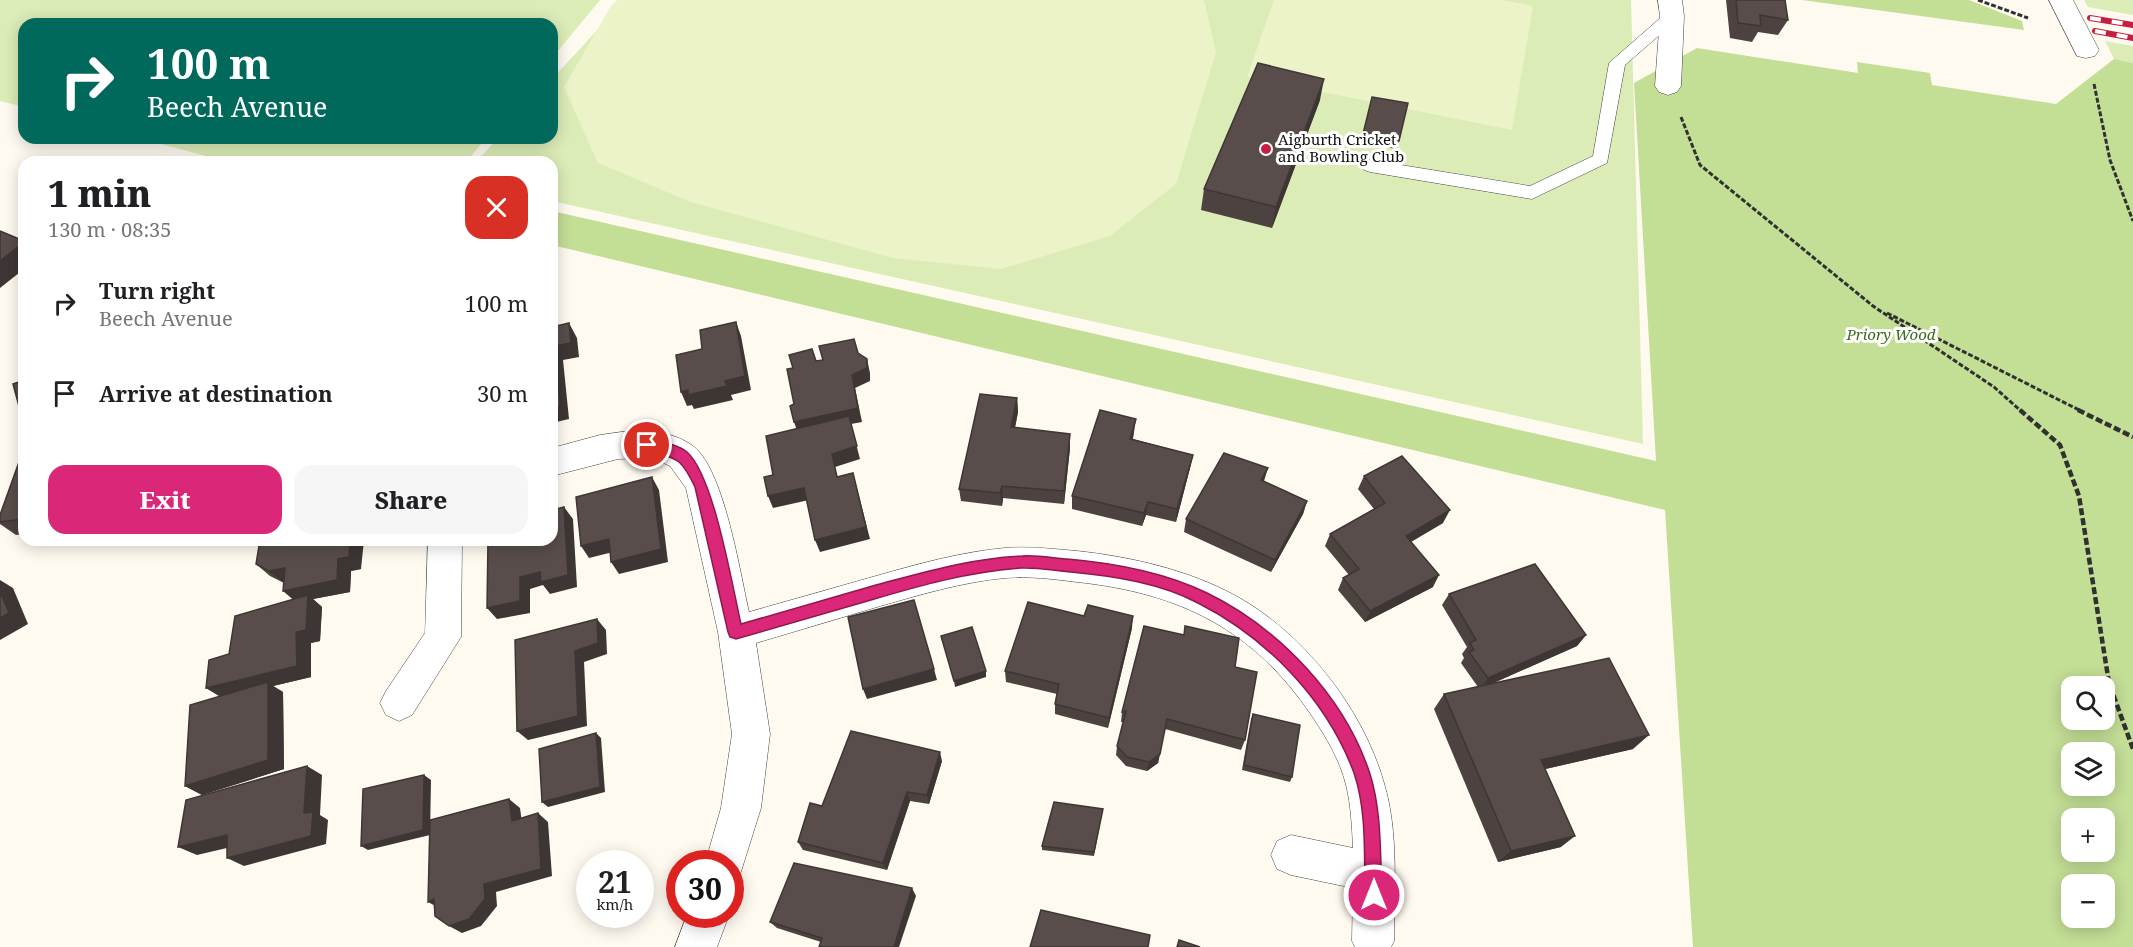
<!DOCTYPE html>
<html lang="en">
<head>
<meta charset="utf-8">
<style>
	body { margin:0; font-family:"Noto Serif",serif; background:#f6f6f6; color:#202124; height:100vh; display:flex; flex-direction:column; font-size:22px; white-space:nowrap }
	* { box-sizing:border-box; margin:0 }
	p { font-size:20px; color:#757577 }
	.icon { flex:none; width:33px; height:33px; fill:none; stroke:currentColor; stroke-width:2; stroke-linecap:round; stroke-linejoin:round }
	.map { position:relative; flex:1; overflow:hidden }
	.drawer { position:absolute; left:18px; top:156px; width:540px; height:390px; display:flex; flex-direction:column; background:#fff; border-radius:18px; box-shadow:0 3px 15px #0003 }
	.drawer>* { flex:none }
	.guide { position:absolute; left:18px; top:18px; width:540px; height:126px; border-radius:18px; box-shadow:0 3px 15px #0003; background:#00695c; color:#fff; overflow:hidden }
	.buttons { position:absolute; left:2061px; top:676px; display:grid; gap:12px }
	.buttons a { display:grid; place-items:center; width:54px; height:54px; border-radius:12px; background:#fff; box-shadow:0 3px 15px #0003; font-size:30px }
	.speed { position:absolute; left:576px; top:850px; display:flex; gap:12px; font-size:30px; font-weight:700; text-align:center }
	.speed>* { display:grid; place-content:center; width:78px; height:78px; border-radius:50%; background:#fff; box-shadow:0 3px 15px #0003; line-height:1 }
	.speed small { font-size:15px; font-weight:400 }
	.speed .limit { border:9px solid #d22; background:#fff; color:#111 }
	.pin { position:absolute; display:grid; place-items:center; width:51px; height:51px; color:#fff; margin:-26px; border:3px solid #fff; border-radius:50%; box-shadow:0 2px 6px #0007 }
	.me { position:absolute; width:66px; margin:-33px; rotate:0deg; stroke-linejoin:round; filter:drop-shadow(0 0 4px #0008) }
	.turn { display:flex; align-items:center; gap:21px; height:126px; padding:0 30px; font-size:27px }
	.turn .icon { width:78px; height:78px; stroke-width:2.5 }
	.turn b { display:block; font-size:42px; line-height:51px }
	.round { display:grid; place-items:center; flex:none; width:63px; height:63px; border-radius:18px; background:#f6f6f6 }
	.headline { display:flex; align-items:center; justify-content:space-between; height:102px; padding:0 30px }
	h1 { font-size:36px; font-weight:800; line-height:45px }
	.button { display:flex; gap:12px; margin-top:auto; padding:12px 30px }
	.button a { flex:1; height:69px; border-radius:18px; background:#db2777; color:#fff; font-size:24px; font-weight:800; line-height:69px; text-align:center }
	.button a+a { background:#f6f6f6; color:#202124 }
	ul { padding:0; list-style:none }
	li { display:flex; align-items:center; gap:18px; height:90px; padding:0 30px }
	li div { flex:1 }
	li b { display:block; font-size:22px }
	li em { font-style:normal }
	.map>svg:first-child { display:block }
	.green { fill:#dcecb7 }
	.forest { fill:#c3de95; fill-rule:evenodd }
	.pitch { fill:#ecf3c9 }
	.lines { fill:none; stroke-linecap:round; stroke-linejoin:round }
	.service-casing { stroke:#424242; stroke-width:1 }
	.minor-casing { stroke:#424242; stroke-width:1 }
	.path-far1 { stroke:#313131; stroke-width:3; stroke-dasharray:5 2; stroke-linecap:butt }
	.path { stroke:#313131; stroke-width:4.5; stroke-dasharray:7 3; stroke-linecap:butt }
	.service { fill:#fff; fill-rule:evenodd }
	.minor { fill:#fff; fill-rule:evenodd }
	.rail-casing { stroke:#c81d43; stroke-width:6 }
	.rail { stroke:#fff; stroke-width:4; stroke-dasharray:11; stroke-linecap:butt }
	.wall { fill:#4c4240 }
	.shaded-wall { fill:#3e3634 }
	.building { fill:#584d4a; stroke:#3e3634; stroke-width:1.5 }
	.route { fill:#db2777; stroke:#8e194d; stroke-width:1.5 }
	.poi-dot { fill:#c81d43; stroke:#fff; stroke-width:2 }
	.labels { text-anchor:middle; stroke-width:6; stroke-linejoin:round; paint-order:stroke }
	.poi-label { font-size:15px; fill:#0f0f0f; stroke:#fff; text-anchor:start }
	.park-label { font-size:15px; font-style:italic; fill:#396b1a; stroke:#fff }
</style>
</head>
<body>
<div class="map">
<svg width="2133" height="947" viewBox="0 0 2133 947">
	<rect width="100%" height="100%" fill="#fffaf0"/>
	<g class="green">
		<path d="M0,0H600L552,58V24H24V107L0,101Z"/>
		<path d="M625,0H1631L1643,444L552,201V162H476L498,138H552V79Z"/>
		<path d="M2084,0H2133V15L2088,7Z"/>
		<path d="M2105,41L2133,46V63L2114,59Z"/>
		<path d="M139,138H486L466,162H228Z"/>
	</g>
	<g class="forest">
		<path d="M1802,0H1969L2022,21L2024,30Z"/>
		<path d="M1697,48L1858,73L1857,62L1930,73L1932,85L2056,104L2114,59L2133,63V947H1693L1665,510L552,245V211L1656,461L1634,83ZM2072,687H2104V720H2072ZM2072,753H2104V786H2072ZM2072,819H2104V852H2072ZM2072,885H2104V918H2072Z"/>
	</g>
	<g class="pitch">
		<path d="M617,0H1204L1216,52L1176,184L1110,236L1001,269L893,258L691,202L598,163L564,87L611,6Z"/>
		<path d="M1274,0H1502L1533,6L1512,130L1247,77Z"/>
	</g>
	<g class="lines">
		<g class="service-casing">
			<path id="service" d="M1672,11L1680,16L1678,19L1625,65L1607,163L1532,199L1370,172L1364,170L1361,166L1364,162L1370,160L1530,186L1593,156L1609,63L1666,13Z"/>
		</g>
		<g class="minor-casing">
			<g id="minor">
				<path d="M1658,0H1682L1684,16L1681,86L1677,92L1668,95L1659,92L1655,86L1660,16Z"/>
				<path d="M2049,0H2073L2099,50L2095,56L2086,58L2077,56Z"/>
				<path d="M636,430C656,431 677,434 693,446C724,469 740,573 749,612C791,600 834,588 876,576C918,564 961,552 1005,548C1029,546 1053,549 1077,551C1132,557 1189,570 1238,597C1305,635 1363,709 1384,783C1399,833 1394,889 1394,941L1391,947H1355L1352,941L1353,888L1291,875L1277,869L1271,855L1277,841L1291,835L1353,848C1352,827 1351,805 1346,785C1340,760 1326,737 1312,716C1253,629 1180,593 1077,582C1053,579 1030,576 1005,578C962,582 919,595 877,607C837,619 796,631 756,643L770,734L761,808L739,878L730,882V864H705L721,808L732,734L718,632L686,488L670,466L653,458L618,459L552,476V448L600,435Z"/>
				<path d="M428,540H462L461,637L412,715L399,721L386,715L380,703L386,691L425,633Z"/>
				<path d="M687,915H729L717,947H675Z"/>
			</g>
		</g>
		<g class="path-far1">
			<path d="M1978,0L2028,18"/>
			<path d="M2094,84L2110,160L2133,221"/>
			<path d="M1681,117L1700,165L1873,306L1994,387L2021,411"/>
			<path d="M1887,313L2081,411"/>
		</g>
		<g class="path">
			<path d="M2020,410L2060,445L2079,496L2109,683L2133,749"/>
			<path d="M2078,410L2133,437"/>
		</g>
		<use href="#service" class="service"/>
		<use href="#minor" class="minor"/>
		<g class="rail-casing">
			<g id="rail">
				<path d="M2090,18L2133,25"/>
				<path d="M2095,31L2133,38"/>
			</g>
		</g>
		<use href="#rail" class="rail"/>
	</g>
	<g class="wall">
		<path d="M1726,0H1785L1788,20L1778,35L1758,32L1752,42L1730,38Z"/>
		<path d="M1372,97L1399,141L1397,149L1361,142Z"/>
		<path d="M1320,100L1272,228L1201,210L1204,189Z"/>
		<path d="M1017,398L1018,412L1015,428L1070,448L1064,504L1003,498L1002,506L961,501L959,489Z"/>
		<path d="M1134,432L1133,439L1193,455L1190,468L1176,522L1146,515L1142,526L1072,509V496Z"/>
		<path d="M24,448V534L16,535L0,524V515Z"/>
		<path d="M1364,476L1443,523L1411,542L1433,587L1365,622L1338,590L1343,578L1349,575L1325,546L1330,534L1374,509L1358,489Z"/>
		<path d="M1264,481L1307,501L1303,514L1271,572L1184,532L1186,519Z"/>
		<path d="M256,564L361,569L351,571L350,592L313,599L322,607L320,641L311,643V677L273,686L283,692L284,769L202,795L185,786L219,696L206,688L229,654L293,599L284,583L270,576Z"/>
		<path d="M1449,594L1586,635L1577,646L1491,684L1633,749L1545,769L1561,847L1498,862L1434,709L1444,694L1478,687L1461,663L1464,658L1462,654L1467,647L1442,605Z"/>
		<path d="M1084,616L1132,628L1108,728L1055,714V704L1057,694L1006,682L1005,671Z"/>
		<path d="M1184,635L1235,667L1245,740L1241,750L1165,729L1158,763L1147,771L1126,766L1116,755L1117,746L1123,722H1121L1122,712Z"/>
		<path d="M1253,714L1292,777L1290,782L1242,770L1251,719Z"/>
		<path d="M942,761L929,804L910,801L887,870L803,850L798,842L822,806Z"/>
		<path d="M1103,809L1094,856L1042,850V846Z"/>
		<path d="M916,896L821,942L777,928L770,922Z"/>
	</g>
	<g class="shaded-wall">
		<path d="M1324,79L1320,100L1272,228L1276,207Z"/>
		<path d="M24,242V269L0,288V261Z"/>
		<path d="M552,311L554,316L556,335H552Z"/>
		<path d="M736,322L741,336L751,390L731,395L733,400L694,409L692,405L687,406L681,392L725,381Z"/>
		<path d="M569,323L577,338L579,357L563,360L569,419L552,423L555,346Z"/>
		<path d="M867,359L870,373V381L855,388L862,422L851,424L860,459L835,467L840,490L799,436L794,422L852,375Z"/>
		<path d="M1017,398L1018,412L1012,441L1011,427Z"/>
		<path d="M1136,419L1134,432L1129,452L1130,439Z"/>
		<path d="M1070,434V448L1064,504V491Z"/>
		<path d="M1193,455L1190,468L1176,522L1177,509Z"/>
		<path d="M1268,468L1264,481L1258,493L1261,480Z"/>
		<path d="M853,473L870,539L820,552L815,540Z"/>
		<path d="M652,477L659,490L668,562L619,574L611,562Z"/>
		<path d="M1002,486L1003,498L1002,506L1000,493Z"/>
		<path d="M804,488L809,500L773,508L768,496Z"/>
		<path d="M1307,501L1303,514L1271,572L1275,560Z"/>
		<path d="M1148,502L1146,515L1142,526L1144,513Z"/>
		<path d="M564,507L573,519L577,587L550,594L543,585L530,589V613L497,619L487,608L520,577Z"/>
		<path d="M1450,510L1443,523L1400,548L1406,536Z"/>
		<path d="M609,539L617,551L589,558L581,546Z"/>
		<path d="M350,540H364L361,569L351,571L350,592L313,599L322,607L320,641L311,643V677L273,686L283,692L284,769L202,795L185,786L223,698L206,688L296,632L297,603L283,591L338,559Z"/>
		<path d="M285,568L284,583L269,571Z"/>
		<path d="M1439,575L1433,587L1365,622L1370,611Z"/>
		<path d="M0,580L13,588L28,624L0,640Z"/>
		<path d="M1133,616L1132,628L1108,728L1109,718Z"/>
		<path d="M597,619L606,630L607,654L584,662L587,726L528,740L517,731Z"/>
		<path d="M1586,635L1577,646L1480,689L1488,678Z"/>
		<path d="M934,669L937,680L867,699L863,689Z"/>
		<path d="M986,671V677L955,687L954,681Z"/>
		<path d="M596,733L601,738L605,792L548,807L542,802Z"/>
		<path d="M1649,735L1633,749L1528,773L1541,760Z"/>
		<path d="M940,752L942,761L929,804L927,795Z"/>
		<path d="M1160,754L1158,763L1147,771L1149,762Z"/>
		<path d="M307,766L322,775L320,815L328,820L326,844L244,866L227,858L304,813Z"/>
		<path d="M424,775L431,780L430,835L368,850L361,846Z"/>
		<path d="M907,792L910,801L887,870L883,863Z"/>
		<path d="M509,799L520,808L523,830L512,821Z"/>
		<path d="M538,813L548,822L552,876L496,892L497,906L481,926L462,933L449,926L484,884Z"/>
		<path d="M227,835L244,844L197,855L178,847Z"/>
		<path d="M1575,836L1561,847L1498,862L1511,851Z"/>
		<path d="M912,888L916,896L899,947H894Z"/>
		<path d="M434,899L441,909L428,902Z"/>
	</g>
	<g class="building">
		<path d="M1736,0H1785L1788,20L1760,15L1761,26L1738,23Z"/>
		<path d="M1258,63L1324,79L1276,207L1204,189Z"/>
		<path d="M1372,97L1408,103L1399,141L1363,134Z"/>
		<path d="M0,231L24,241V242L0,261Z"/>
		<path d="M736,322L745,376L725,381L727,386L688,395V390L681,392L676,355L702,349L700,330Z"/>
		<path d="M569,323L571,343L555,346L560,406L552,408V327Z"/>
		<path d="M24,337V355L19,339Z"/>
		<path d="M854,339L858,353L867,359V368L852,375L858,408L794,422L790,406L794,404L787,369L793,368L789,355L812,349L816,361L823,360L819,346Z"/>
		<path d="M24,380V408L20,410L13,384Z"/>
		<path d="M980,394L1017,398L1011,427L1070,434L1064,491L1002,486L1000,493L959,489Z"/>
		<path d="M1100,410L1136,419L1130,439L1193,455L1177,509L1148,502L1144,513L1072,496Z"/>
		<path d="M849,416L857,446L832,454L837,477L853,473L866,527L815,540L804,488L768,496L764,477L773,475L766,436Z"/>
		<path d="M24,448V519L0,522V515Z"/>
		<path d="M1224,453L1268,468L1261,480L1307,501L1275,560L1186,519Z"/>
		<path d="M1402,456L1450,510L1406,536L1439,575L1370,611L1343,578L1359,569L1330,534L1385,503L1364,476Z"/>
		<path d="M652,477L661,549L611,562L609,539L581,546L576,497Z"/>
		<path d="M564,507L568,575L541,582L540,572L520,577V601L487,608L488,540H552V510Z"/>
		<path d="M267,540H350L349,557L338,559L337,580L283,591L285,568L269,571L256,564L259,546Z"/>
		<path d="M1535,564L1586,635L1488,678L1469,652L1474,650L1470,643L1476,640L1449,594Z"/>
		<path d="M0,591L9,613L0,618Z"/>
		<path d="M308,595L306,630L296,632L297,666L206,688L209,660L229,654L235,616Z"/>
		<path d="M914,600L934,669L863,689L848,617Z"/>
		<path d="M1028,602L1084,616L1088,605L1133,616L1109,718L1055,704L1059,684L1005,671Z"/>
		<path d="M597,619L598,643L575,651L578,716L517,731L515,640Z"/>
		<path d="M1144,626L1184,635L1185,626L1239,638L1235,667L1257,672L1245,740L1167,719L1160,754L1149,762L1127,757L1117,746L1126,711L1122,712Z"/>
		<path d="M972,627L986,671L954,681L941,636Z"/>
		<path d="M1609,658L1649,735L1541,760L1575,836L1511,851L1444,694Z"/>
		<path d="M268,682V760L185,786L190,705Z"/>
		<path d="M1253,714L1300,725L1292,777L1244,765Z"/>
		<path d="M851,731L940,752L927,795L907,792L883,863L798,842L810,803L822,806Z"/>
		<path d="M596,733L600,787L542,802L539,749Z"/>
		<path d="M307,766L304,813L313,812L311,836L227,858V835L178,847L186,800Z"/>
		<path d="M424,775L423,830L361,846L363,789Z"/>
		<path d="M509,799L512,821L538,813L541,869L484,884L485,899L469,919L449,926L435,916L434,899L428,902L430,820Z"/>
		<path d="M1054,802L1103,809L1094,852L1042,846Z"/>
		<path d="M794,863L912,888L894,947H819L822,938L770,922Z"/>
		<path d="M1041,910L1150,935L1148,947H1030Z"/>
		<path d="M1179,940L1200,947H1177Z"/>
	</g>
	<path class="route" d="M647,439C660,441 677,444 687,452C714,476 732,585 741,624C786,611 831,598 876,585C925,572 972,558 1022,556C1037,555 1053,558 1067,559C1114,563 1164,572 1207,593C1279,628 1345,697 1370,774C1382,812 1380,855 1382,895L1380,901L1374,903L1368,901L1365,895C1364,856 1367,811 1354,773C1327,700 1267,638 1198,603C1160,583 1114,576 1071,572C1055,571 1038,567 1021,568C968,572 922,585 871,600C826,613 781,626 736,639L730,637L728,632L695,487C678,452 675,460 643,449L641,445L643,441Z"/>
	<circle class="poi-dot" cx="1266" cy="149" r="6"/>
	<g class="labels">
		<g class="poi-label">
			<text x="1278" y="145">Aigburth Cricket<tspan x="1278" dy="17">and Bowling Club</tspan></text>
		</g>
		<g class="park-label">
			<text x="1891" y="340">Priory Wood</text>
		</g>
	</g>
</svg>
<div class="buttons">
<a><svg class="icon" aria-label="search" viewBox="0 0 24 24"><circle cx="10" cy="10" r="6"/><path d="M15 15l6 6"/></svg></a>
<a><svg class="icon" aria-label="layers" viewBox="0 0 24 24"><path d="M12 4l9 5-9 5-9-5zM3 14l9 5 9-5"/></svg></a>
<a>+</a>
<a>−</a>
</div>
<div class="speed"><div>21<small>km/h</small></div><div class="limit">30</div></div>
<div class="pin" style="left:647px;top:445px;background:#d93025"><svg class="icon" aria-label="arrive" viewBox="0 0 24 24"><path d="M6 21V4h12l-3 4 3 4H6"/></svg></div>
<svg class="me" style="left:1374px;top:895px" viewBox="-20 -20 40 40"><circle r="17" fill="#db2777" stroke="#fff" stroke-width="3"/><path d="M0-11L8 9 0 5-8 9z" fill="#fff"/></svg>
<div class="guide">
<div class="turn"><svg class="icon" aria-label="right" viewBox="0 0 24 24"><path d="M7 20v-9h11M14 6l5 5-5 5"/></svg><div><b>100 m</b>Beech Avenue</div></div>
</div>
<section class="drawer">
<div class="headline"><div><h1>1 min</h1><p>130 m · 08:35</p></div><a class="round" style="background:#d93025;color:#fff"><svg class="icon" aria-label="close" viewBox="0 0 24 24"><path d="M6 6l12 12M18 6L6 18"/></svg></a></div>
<ul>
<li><svg class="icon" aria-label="right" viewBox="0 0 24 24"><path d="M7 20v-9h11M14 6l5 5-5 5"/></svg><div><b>Turn right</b><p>Beech Avenue</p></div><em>100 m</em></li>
<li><svg class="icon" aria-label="arrive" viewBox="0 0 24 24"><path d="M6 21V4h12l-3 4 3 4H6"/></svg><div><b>Arrive at destination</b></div><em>30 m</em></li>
</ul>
<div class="button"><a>Exit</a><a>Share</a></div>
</section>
</div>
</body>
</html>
